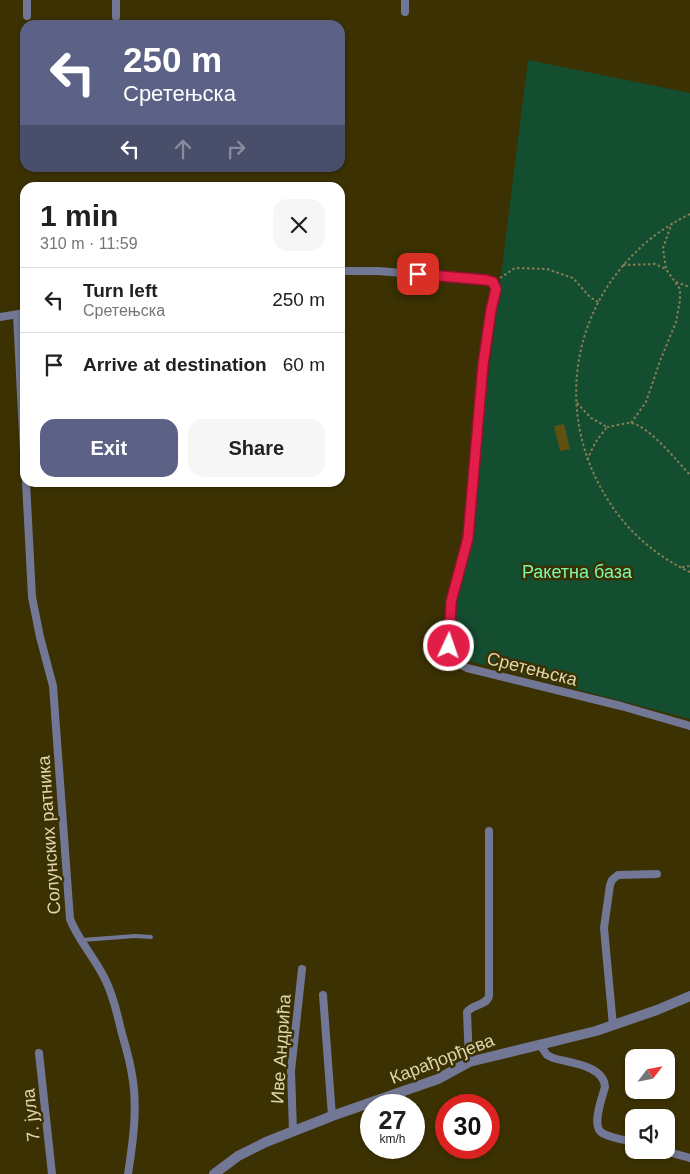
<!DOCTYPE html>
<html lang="en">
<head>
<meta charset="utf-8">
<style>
	body { margin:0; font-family:Arial,sans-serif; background:#f6f6f6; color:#202124; height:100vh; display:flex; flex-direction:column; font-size:19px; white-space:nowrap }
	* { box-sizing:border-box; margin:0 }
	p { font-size:16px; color:#757577 }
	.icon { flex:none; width:28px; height:28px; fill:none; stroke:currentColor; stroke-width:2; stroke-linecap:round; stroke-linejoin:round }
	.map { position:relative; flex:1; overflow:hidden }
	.details { position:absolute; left:20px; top:182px; width:325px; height:305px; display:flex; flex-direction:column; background:#fff; border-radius:15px; box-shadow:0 1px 4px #0004 }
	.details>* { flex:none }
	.hud { position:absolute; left:20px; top:20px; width:325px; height:152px; border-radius:15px; box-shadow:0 1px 4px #0004; background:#5c6285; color:#fff; overflow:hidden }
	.needle { width:32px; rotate:58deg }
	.fabs { position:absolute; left:625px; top:1049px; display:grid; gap:10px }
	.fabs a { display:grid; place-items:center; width:50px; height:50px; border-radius:10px; background:#fff; box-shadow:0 1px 4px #0004; font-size:25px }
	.speed { position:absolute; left:360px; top:1094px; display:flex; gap:10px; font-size:25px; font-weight:700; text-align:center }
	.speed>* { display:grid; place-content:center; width:65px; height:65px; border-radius:50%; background:#fff; box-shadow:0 1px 4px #0004; line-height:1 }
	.speed small { font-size:12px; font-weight:400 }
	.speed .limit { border:8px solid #d22; background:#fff; color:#111 }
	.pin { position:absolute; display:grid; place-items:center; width:42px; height:42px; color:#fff; margin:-21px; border-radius:10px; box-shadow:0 2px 8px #0006 }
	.me { position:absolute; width:55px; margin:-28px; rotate:3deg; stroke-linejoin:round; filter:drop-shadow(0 0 4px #0008) }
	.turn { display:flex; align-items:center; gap:18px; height:105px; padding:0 20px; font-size:22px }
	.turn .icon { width:65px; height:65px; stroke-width:2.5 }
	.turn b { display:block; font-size:35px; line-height:42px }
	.lanes { display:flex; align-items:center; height:48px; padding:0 20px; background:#0003; justify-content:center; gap:25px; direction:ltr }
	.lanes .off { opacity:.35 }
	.round { display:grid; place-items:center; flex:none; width:52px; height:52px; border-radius:15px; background:#f6f6f6 }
	.head { display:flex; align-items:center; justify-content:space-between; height:85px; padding:0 20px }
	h1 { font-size:30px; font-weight:700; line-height:38px }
	.action { display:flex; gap:10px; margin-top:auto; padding:10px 20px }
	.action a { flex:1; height:58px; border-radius:15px; background:#5c6285; color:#fff; font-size:20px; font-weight:700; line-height:58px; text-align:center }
	.action a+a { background:#f6f6f6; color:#202124 }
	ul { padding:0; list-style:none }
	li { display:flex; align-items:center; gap:15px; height:65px; padding:0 20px; border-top:1px solid #e0e0e0 }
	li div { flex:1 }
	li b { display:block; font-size:19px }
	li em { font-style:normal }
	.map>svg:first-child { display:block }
	.green { fill:#144e30 }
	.building { fill:#5f5110 }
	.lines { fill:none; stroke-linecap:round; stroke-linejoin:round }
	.path { stroke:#877e53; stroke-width:2; stroke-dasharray:2.5 2.5; stroke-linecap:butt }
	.service { stroke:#727795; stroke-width:4 }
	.minor { stroke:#727795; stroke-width:8 }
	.tertiary { stroke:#727795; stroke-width:10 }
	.route-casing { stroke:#92132f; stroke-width:12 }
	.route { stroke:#e11d48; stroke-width:9 }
	.labels { text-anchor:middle; stroke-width:5; stroke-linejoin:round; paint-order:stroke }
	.park-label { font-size:18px; fill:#7afbb2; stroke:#3b3103 }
	.street-label { font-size:18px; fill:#ded5ae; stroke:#3b3103 }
</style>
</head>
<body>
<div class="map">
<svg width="690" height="1174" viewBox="0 0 690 1174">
	<rect width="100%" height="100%" fill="#3b3103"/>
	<path class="green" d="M528,60L690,93V719L438,653L468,538Z"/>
	<path class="building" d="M564,424L570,449L560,451L554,426Z"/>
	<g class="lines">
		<g class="path">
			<path d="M690,214C581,267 543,398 608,500C627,531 657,557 690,572"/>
			<path d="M623,265L655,264L666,269L663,248L672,223"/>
			<path d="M500,278L515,268L547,269L573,278L590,297L598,302"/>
			<path d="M676,282L690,287"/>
			<path d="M577,403L591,418L607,427L595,443L587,460"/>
			<path d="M631,423L646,402L660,361L676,322L680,300V289L666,269"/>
			<path d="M607,427C614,426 624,423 631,423C648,425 678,462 690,475"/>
			<path d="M682,567L690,566"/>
		</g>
		<path class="service" d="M82,940L135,936L151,937"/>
		<g class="minor">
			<path d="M27,0V16"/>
			<path d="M405,12V0"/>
			<path d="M116,17V0"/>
			<path d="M340,271H378L478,279L493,282L496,289L491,310L483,365L468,538L451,602L449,646L456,662L467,668L621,706L690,726"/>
			<path d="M17,315L25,473"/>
			<path d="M0,317L25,313"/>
			<path d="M26,482L32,597L40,637L53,686L70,919C78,940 95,958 105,979C113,995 117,1012 121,1030C125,1045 130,1060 132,1075C138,1107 133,1142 128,1174"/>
			<path d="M323,995L332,1116"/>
			<path d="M613,1026L604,928L610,885L612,880L618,875L657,874"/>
			<path d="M540,1045L547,1055L553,1058C569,1063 604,1065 605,1087C602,1098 591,1126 602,1133C611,1138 624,1140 634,1142"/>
			<path d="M39,1053L52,1174"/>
			<path d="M469,1062L467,1012C473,1004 486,1006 489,996V831"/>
			<path d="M293,1131L291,1071L302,969"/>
			<path d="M661,1150L690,1158"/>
		</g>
		<path class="tertiary" d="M214,1174L238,1156L266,1142L332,1116L438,1079L469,1062L596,1031L657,1010L690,996"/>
	</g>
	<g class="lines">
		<g class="route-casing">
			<path id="route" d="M418,274L486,280L493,282L496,289L491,310L483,365L468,538L451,602L449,646"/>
		</g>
		<use href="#route" class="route"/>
	</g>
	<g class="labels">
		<g class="park-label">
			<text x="577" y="578">Ракетна база</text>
		</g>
		<g class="street-label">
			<text transform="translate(532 669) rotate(14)" y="6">Сретењска</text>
			<text transform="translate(49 835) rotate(-94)" y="6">Солунских ратника</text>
			<text transform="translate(281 1049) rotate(-86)" y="6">Иве Андрића</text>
			<text transform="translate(442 1059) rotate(-21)" y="6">Карађорђева</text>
			<text transform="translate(31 1115) rotate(-96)" y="6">7. јула</text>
		</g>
	</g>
</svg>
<div class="fabs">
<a><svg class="needle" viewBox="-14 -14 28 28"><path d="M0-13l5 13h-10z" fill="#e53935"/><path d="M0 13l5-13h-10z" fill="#757577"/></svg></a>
<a><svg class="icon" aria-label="sound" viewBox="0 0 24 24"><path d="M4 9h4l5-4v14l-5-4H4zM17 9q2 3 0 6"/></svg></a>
</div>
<div class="speed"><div>27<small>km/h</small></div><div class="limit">30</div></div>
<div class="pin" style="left:418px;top:274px;background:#d93025"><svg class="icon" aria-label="arrive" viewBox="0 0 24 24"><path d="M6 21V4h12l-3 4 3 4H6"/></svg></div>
<svg class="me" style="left:449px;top:646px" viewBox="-20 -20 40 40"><circle r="17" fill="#e11d48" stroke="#fff" stroke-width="3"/><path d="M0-11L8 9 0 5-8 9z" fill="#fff"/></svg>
<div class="hud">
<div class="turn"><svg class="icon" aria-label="left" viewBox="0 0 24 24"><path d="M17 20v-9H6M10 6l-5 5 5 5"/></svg><div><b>250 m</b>Сретењска</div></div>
<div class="lanes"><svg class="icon" aria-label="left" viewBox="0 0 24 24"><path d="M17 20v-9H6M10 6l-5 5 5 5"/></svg><svg class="icon off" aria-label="ahead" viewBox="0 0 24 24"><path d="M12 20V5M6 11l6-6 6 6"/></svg><svg class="icon off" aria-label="right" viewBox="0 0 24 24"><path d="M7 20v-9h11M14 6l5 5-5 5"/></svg></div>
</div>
<section class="details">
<div class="head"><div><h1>1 min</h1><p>310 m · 11:59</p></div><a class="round"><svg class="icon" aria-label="close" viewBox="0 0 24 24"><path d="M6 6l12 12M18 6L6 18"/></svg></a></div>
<ul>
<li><svg class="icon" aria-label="left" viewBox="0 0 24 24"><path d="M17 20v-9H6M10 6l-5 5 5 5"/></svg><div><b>Turn left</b><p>Сретењска</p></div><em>250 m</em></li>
<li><svg class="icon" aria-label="arrive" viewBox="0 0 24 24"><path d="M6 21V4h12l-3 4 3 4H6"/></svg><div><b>Arrive at destination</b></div><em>60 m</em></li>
</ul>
<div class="action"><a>Exit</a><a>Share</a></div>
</section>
</div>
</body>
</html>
